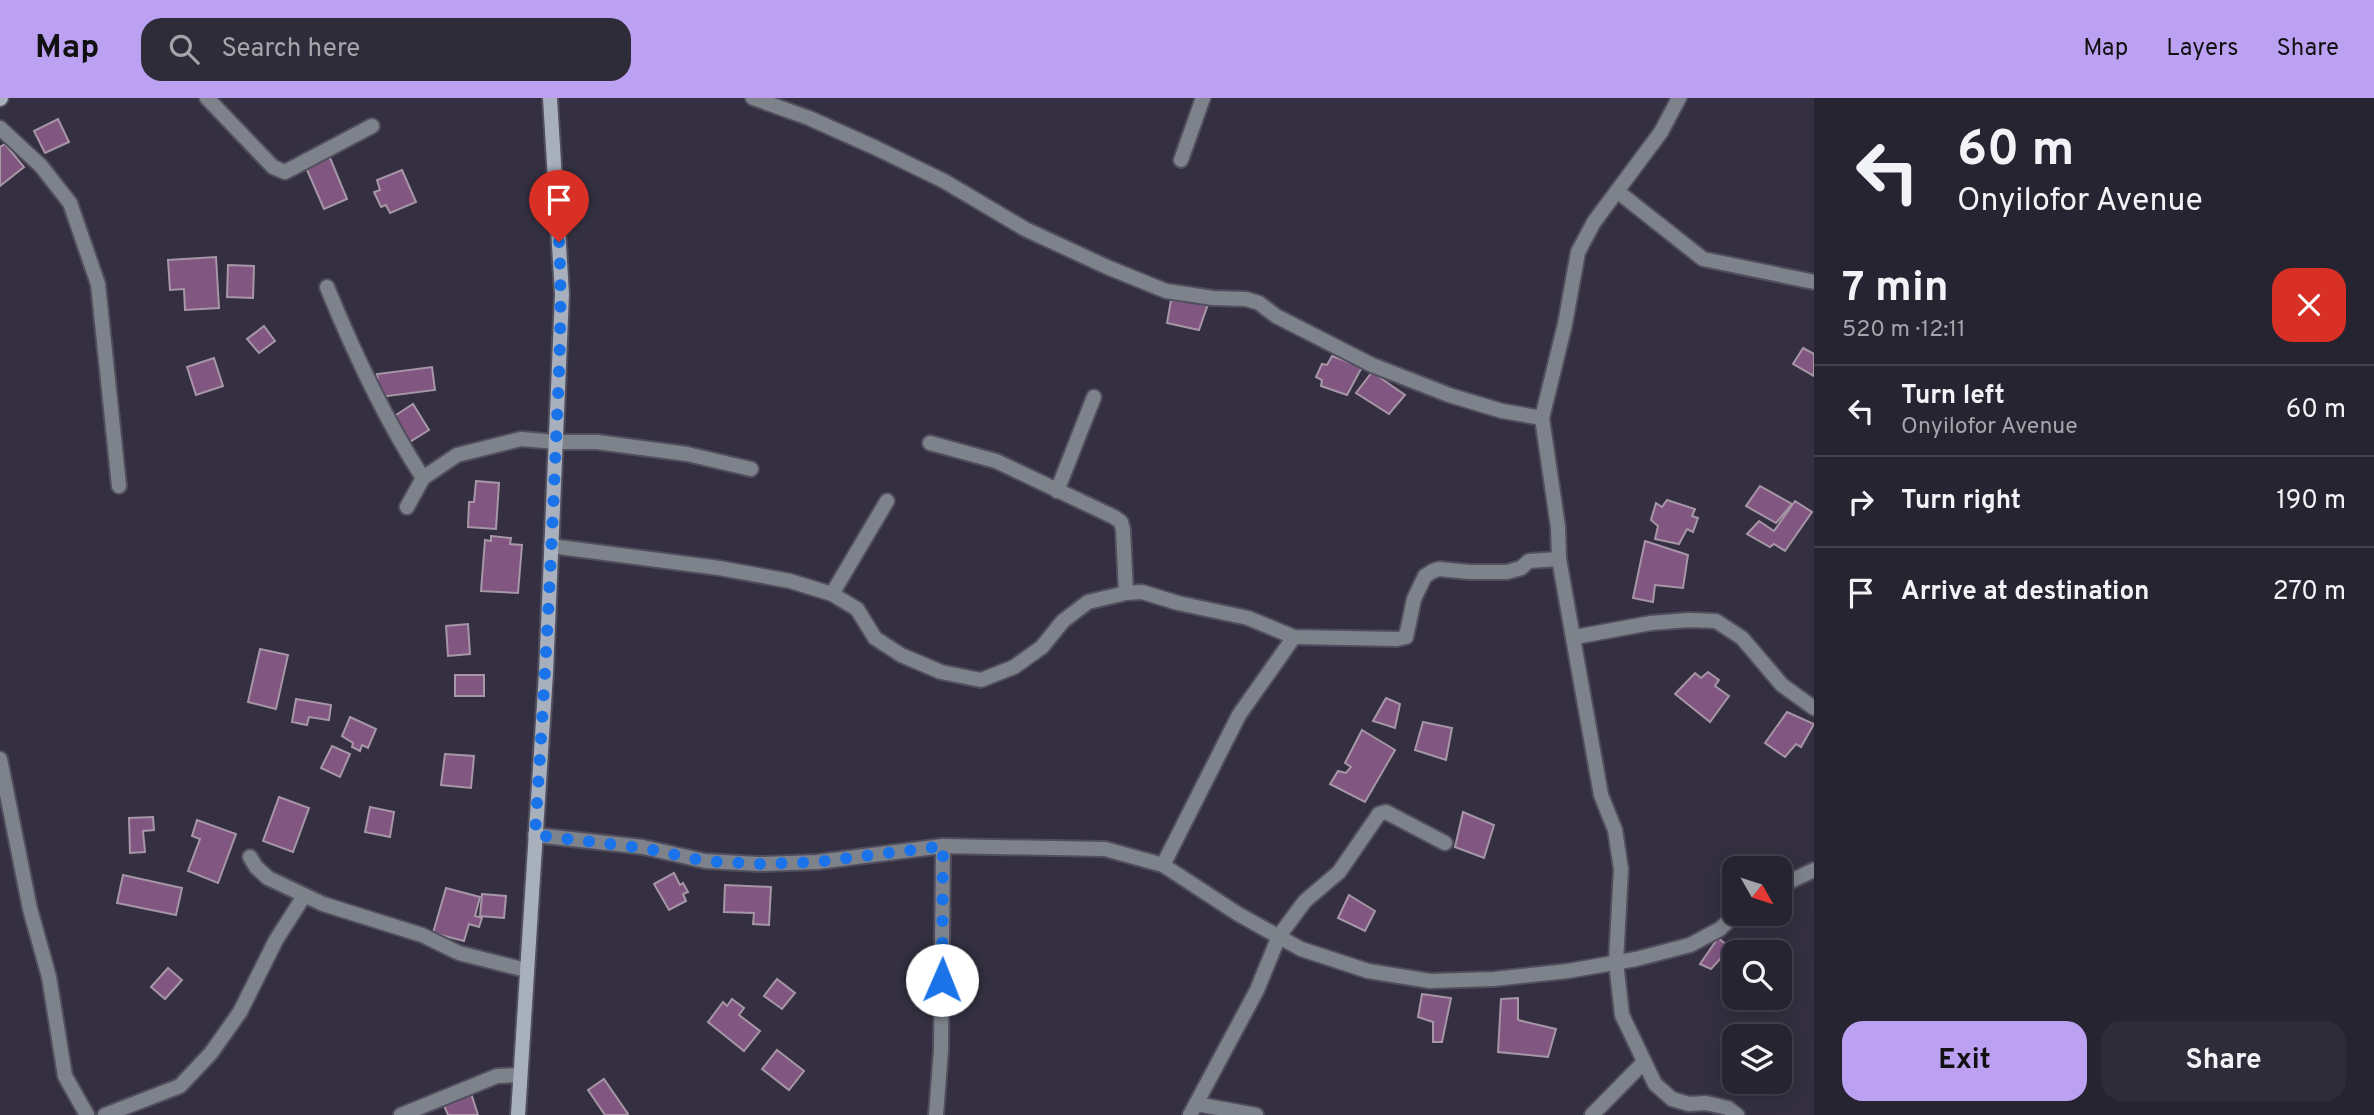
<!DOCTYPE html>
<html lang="en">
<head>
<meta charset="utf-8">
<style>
	body { margin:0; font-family:Overpass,sans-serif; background:#2f2c39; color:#f1f3f6; height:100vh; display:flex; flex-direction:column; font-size:26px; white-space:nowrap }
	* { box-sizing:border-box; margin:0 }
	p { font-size:23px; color:#a4a4ab }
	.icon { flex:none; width:38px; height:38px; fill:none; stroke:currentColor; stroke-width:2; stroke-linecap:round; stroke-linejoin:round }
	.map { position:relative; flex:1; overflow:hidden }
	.panel { display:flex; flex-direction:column; background:#272431; width:560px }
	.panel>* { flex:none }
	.banner { background:#272431; color:#f1f3f6; overflow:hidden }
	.needle { width:46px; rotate:129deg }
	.buttons { position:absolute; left:1722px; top:758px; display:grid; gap:14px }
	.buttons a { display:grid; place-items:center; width:70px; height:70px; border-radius:14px; background:#272431; box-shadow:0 4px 18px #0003,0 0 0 2px #43414d; font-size:35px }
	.pin { position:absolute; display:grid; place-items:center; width:60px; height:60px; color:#fff; margin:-72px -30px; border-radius:50% 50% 50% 0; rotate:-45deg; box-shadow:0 0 7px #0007 }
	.pin .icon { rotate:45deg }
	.me { position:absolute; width:77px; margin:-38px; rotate:1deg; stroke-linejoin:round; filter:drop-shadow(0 0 5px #0008) }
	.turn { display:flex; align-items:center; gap:24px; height:147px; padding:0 28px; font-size:32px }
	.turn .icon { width:91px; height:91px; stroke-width:2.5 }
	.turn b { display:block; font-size:49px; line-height:60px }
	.round { display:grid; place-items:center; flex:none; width:74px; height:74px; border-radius:21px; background:#2f2c39 }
	.summary { display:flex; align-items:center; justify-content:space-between; height:119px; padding:0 28px }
	h1 { font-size:42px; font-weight:700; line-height:52px }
	.action { display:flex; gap:14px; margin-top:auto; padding:14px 28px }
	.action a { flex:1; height:80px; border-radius:21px; background:#bca0f2; color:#111; font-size:28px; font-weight:700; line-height:80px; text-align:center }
	.action a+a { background:#2f2c39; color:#f1f3f6 }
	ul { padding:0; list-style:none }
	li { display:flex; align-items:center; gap:21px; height:91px; padding:0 28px; border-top:2px solid #43414d }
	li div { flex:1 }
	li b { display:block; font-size:26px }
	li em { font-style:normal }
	header { display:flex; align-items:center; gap:42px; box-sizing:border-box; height:98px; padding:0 35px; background:#bca0f2; color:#111 }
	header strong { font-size:33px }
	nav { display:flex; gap:38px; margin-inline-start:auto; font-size:24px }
	.search { width:490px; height:63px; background:#2f2c39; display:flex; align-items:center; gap:18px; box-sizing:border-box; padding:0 24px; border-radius:21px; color:#a4a4ab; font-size:26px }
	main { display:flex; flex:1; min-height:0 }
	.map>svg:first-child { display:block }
	.building { fill:#815782; stroke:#a696a6; stroke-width:2 }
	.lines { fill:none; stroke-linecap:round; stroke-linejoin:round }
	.street-casing { stroke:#514e5e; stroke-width:18 }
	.secondary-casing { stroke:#514e5e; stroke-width:18 }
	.street { stroke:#7e838b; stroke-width:14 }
	.secondary { stroke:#a9b0bd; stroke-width:14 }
	.route { stroke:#1a73e8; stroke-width:12; stroke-dasharray:0 21.6 }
</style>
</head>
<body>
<header>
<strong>Map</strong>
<div class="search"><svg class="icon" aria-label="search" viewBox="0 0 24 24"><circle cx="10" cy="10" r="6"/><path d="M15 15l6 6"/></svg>Search here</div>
<nav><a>Map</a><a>Layers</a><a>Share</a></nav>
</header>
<main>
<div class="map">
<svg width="1814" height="1017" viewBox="0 0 1814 1017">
	<rect width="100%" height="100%" fill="#343041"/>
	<g class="building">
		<path d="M58,21L69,44L45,55L34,33Z"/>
		<path d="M5,46L24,69L0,88V49Z"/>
		<path d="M328,55L347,101L324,111L304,65Z"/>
		<path d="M402,72L416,104L390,115L386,107L381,109L374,94L380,92L377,82Z"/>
		<path d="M216,159L219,210L185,212L184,191L170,192L168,162Z"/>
		<path d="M228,167L254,168L253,200L227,199Z"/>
		<path d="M1171,202L1208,206L1199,232L1167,225Z"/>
		<path d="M264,228L275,243L259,255L247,241Z"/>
		<path d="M1803,250L1814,256V278L1793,266Z"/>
		<path d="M1332,258L1362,269L1347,297L1321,288L1322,282L1316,279L1322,266L1327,267Z"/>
		<path d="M214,260L223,288L196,297L187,269Z"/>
		<path d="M432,269L435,292L380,299L377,276Z"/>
		<path d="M1372,274L1405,297L1389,316L1356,295Z"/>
		<path d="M413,306L429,332L408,345L393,319Z"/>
		<path d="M476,383L499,385L496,431L468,429L469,404H474Z"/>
		<path d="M1760,388L1792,406L1776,425L1746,408Z"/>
		<path d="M1667,402L1695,411L1692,418L1698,420L1693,434L1687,431L1679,446L1655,441L1658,428L1651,422L1656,405L1662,409Z"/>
		<path d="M1795,403L1812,414L1785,453L1774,446L1770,449L1747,436L1759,423L1774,433Z"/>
		<path d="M491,438L511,440L510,446L522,447L518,495L481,493L485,442L491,443Z"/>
		<path d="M1645,443L1688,457L1683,490L1655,487L1653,504L1633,500Z"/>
		<path d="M468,526L470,556L448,558L446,528Z"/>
		<path d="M260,551L288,557L276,611L248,604Z"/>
		<path d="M1708,574L1719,582L1715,588L1729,598L1710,624L1675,596L1695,575L1701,580Z"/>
		<rect x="455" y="577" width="29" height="21"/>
		<path d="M1386,600L1400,606L1395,630L1373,623Z"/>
		<path d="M296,601L331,607L329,622L309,619L307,627L292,624Z"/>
		<path d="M1787,614L1814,626L1801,649L1796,646L1785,659L1765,645Z"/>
		<path d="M350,619L376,631L368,650L362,647L360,653L352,649L353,645L342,638Z"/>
		<path d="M1423,624L1452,630L1446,662L1415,652Z"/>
		<path d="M1362,632L1395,652L1365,704L1330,686L1338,673L1346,675L1351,669L1345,665Z"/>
		<path d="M332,648L350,656L340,679L321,670Z"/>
		<path d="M445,656L474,658L471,690L441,687Z"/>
		<path d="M279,699L309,710L293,754L263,743Z"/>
		<path d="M370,709L394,714L390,739L365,734Z"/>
		<path d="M1463,714L1494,727L1484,760L1455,749Z"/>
		<path d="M153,719L154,732L143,733L145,754L130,755L129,720Z"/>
		<path d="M197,722L236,736L218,785L188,773L200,741L192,738Z"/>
		<path d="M674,775L680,787L683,785L688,794L683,796L686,803L669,812L654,786Z"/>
		<path d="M123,777L182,790L176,817L117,805Z"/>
		<path d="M725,787L771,789L769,827L753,826L754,815L724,814Z"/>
		<path d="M446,790L480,799L475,818L482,820L479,829L469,826L464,843L433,835Z"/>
		<path d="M482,796L506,798L504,820L480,818Z"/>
		<path d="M1349,797L1375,813L1365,833L1338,820Z"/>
		<path d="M1718,840L1736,854L1734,869L1720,861L1711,871L1700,866Z"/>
		<path d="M168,870L182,882L165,901L151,889Z"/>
		<path d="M777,881L795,895L782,911L764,898Z"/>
		<path d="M1422,896L1451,900L1442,944H1433V924L1418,919Z"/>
		<path d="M1518,900V922L1556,931L1548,959L1498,954L1501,901Z"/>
		<path d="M732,901L744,910L739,917L760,933L744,953L708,924L723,904L727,908Z"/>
		<path d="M777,952L804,973L789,992L762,971Z"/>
		<path d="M604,981L628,1016L627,1017H605L588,992Z"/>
		<path d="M471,995L478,1017H448L443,1005Z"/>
	</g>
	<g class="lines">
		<g class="street-casing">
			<g id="street">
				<path d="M207,0L273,69L285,74L372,28"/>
				<path d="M753,0L809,20L876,50L944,83L1025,131L1107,169L1166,193L1213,200L1246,201L1259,205L1276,218L1372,267L1449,297L1502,313L1542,320"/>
				<path d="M1679,0L1661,34L1594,124L1578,154L1565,226L1542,320L1558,429L1559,461L1601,697L1615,732L1621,771L1616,864L1622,917L1655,986L1672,1001L1689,1006L1706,1005L1728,1010L1737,1017"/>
				<path d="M0,30L41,68L70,105L98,186L119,388"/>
				<path d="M1181,62L1203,0"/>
				<path d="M1617,93L1703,161L1814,184"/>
				<path d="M327,189C354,255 384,320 423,380"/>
				<path d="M930,345L996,363L1114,419L1121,424L1123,432L1126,495"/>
				<path d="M1057,393L1094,299"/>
				<path d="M407,409L423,380L457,357L521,341L556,344H597L687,356L751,371"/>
				<path d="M551,448L719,470L790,483L832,496L857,511L875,540L901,557L941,574L981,582L1014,569L1042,549L1063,523L1088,504L1126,495L1142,494L1178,505L1248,520L1294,539L1397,541L1406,539L1414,501L1425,478L1433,473L1439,471L1470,474H1507L1521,470L1529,463L1559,461"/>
				<path d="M832,496L887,403"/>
				<path d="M1575,539L1651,525L1689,522L1716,523L1742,540L1782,587L1814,610"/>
				<path d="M0,661L30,811L49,879L65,978L87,1017"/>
				<path d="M535,737L643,749L705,763L759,766L817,764L943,748L1105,751L1163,767L1238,816L1301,851L1368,873L1430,883L1494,881L1568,873L1636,861L1690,847L1720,831L1736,816"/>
				<path d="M250,759L256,769L268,780L323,806L422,837L459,855L526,872"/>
				<path d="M1163,767L1239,617L1294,539"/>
				<path d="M1780,788L1814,772"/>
				<path d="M1196,1006L1256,1017"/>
				<path d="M105,1017L180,988L211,955L240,914L276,842L304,798"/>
				<path d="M401,1017L497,978L520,977"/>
				<path d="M936,1017L941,952L943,748"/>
				<path d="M1190,1017L1257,892L1279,838L1305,803L1339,774L1379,716L1386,714L1445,745"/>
				<path d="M1592,1017L1644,964"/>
			</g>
		</g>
		<g class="secondary-casing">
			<g id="secondary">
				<path d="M0,1L1,0"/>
				<path d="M518,1017L546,575L562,196L550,0"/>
			</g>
		</g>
		<use href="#street" class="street"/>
		<use href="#secondary" class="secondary"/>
	</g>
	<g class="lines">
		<path class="route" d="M559,144C563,218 558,292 555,367C550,490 543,614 535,737L643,750L705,763L759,766L817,764L943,748L942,882"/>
	</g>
</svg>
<div class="buttons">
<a><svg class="needle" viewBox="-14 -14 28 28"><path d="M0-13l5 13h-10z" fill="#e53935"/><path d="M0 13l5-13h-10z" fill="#a4a4ab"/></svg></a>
<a><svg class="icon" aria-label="search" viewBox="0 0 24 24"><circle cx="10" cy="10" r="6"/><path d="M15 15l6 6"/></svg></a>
<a><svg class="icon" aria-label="layers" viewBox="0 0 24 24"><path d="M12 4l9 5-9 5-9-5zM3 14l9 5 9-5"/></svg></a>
</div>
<div class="pin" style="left:559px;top:144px;background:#d93025"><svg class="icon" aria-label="arrive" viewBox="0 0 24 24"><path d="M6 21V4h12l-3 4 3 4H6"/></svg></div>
<svg class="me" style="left:942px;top:882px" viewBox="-20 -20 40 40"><circle r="19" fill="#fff"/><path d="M0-13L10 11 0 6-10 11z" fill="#1a73e8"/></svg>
</div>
<section class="panel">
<div class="banner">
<div class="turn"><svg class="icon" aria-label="left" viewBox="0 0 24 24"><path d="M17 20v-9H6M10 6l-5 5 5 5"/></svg><div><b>60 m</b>Onyilofor Avenue</div></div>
</div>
<div class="summary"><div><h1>7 min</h1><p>520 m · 12:11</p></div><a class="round" style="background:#d93025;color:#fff"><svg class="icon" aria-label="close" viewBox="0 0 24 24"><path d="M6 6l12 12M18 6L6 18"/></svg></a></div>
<ul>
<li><svg class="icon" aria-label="left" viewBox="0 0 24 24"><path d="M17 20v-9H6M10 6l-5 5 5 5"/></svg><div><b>Turn left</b><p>Onyilofor Avenue</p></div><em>60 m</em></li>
<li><svg class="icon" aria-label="right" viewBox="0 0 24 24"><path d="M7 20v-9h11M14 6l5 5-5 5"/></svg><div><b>Turn right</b></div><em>190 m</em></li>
<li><svg class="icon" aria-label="arrive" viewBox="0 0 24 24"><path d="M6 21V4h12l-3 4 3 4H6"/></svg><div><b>Arrive at destination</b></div><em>270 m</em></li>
</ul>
<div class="action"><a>Exit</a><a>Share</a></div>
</section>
</main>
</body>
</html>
